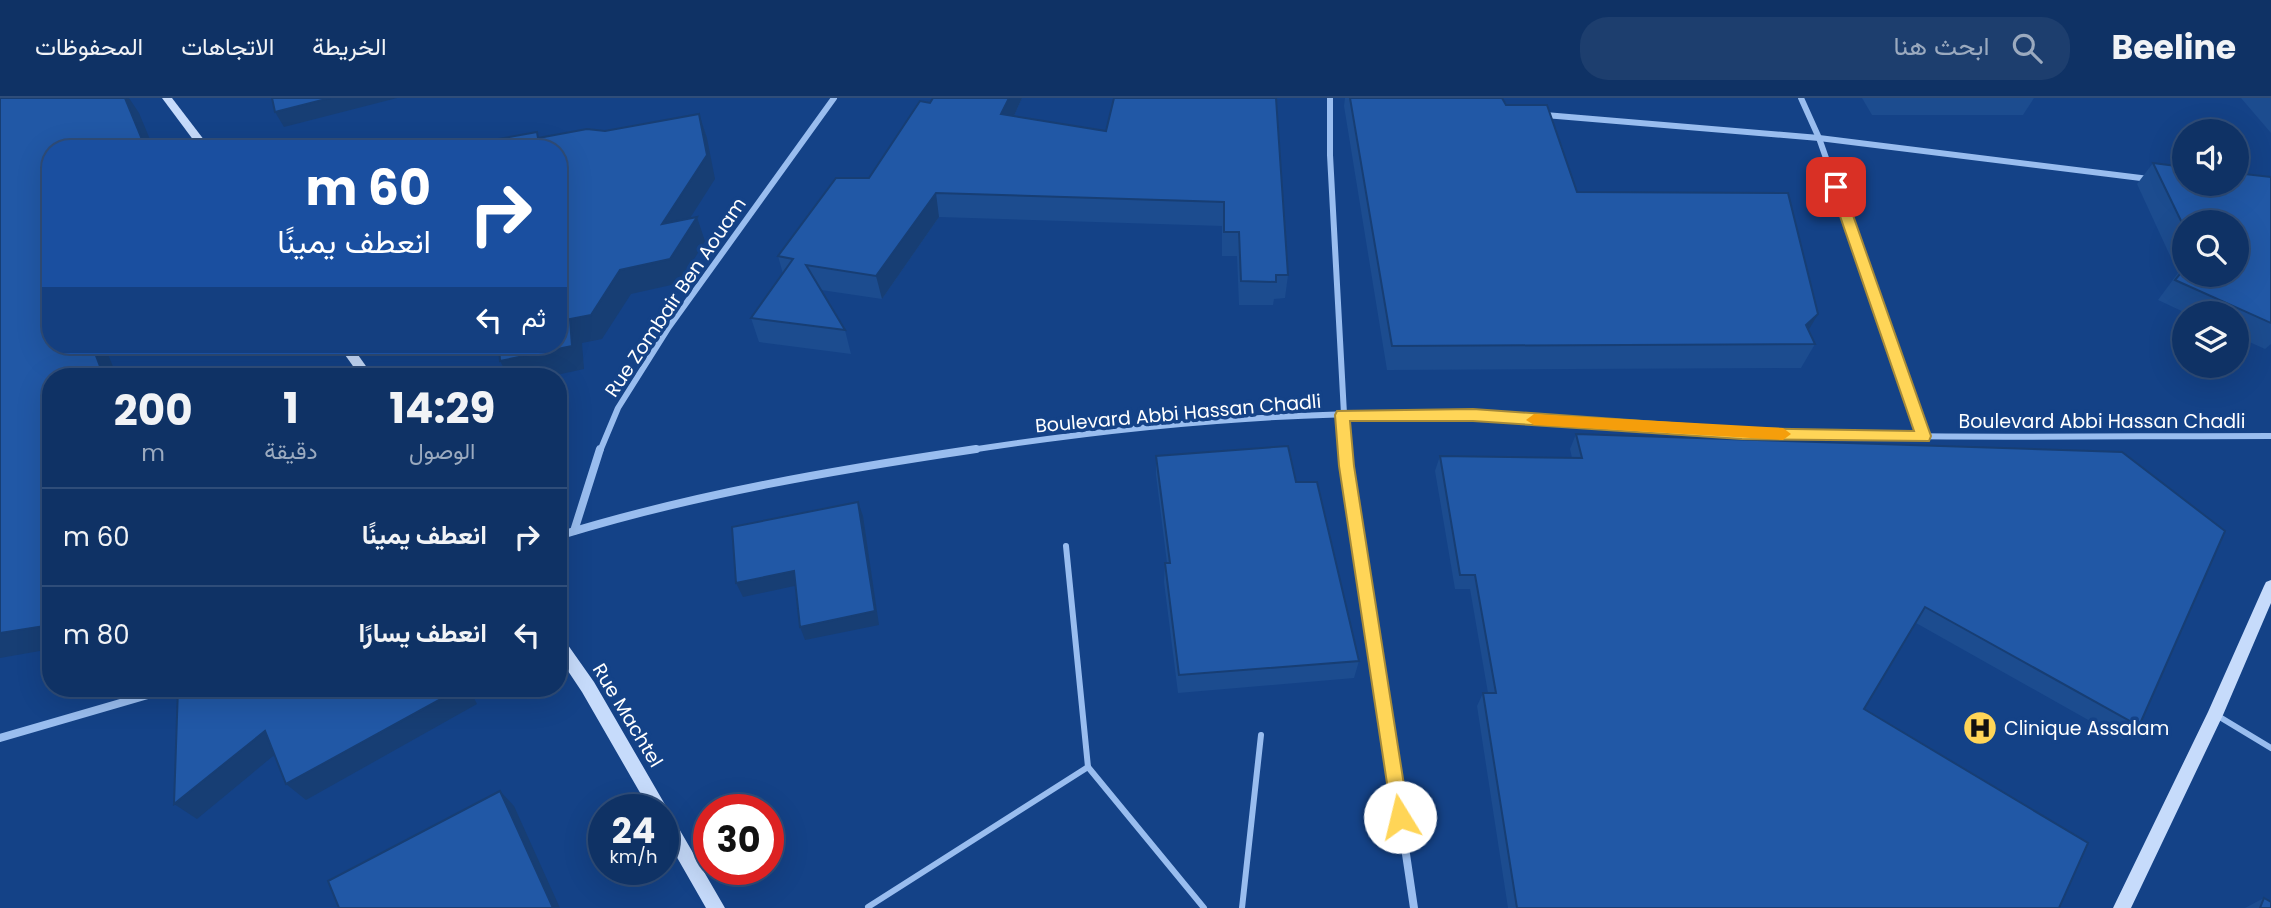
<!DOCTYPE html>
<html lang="ar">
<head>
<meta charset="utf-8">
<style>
	body { margin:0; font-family:Poppins,Vazirmatn,sans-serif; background:#1d3e6e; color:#f1f3f6; direction:rtl; height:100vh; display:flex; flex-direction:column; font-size:26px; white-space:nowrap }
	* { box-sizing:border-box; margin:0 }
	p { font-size:23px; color:#9baabf }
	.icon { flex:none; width:38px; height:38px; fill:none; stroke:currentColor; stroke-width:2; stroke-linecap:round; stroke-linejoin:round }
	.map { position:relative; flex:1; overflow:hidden; direction:ltr }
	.sheet { position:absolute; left:42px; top:270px; width:525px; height:329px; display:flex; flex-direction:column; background:#0f3265; border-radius:28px; box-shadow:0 7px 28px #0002,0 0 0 2px #2f4d79; direction:rtl }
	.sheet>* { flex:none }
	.banner { position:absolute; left:42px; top:42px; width:525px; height:214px; border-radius:28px; box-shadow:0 7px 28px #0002,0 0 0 2px #2f4d79; direction:rtl; background:#1a4fa0; color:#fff; overflow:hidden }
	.tools { position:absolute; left:2172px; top:21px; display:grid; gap:14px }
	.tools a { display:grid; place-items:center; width:77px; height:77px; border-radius:50%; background:#0f3265; box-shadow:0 7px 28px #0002,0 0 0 2px #2f4d79; font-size:35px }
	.speed { position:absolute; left:588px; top:696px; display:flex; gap:14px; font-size:35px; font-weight:700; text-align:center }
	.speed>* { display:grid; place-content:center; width:91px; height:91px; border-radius:50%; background:#0f3265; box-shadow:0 7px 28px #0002,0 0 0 2px #2f4d79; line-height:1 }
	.speed small { font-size:18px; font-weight:400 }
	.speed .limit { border:10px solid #d22; background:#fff; color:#111 }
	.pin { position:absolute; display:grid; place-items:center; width:60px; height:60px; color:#fff; margin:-30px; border-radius:14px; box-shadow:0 4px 10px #0006 }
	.me { position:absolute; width:77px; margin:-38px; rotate:351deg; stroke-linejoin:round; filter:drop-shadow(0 0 5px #0008) }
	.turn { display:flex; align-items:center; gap:24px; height:147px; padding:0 21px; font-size:32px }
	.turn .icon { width:91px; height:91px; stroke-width:2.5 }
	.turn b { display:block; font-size:49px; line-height:60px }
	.then { display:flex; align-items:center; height:66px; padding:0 21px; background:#0003; gap:14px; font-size:26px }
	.eta { display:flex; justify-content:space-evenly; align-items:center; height:119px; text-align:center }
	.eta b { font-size:42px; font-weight:700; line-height:49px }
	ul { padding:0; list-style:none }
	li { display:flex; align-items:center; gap:21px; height:98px; padding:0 21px; border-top:2px solid #2f4d79 }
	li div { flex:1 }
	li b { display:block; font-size:26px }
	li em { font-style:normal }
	header { display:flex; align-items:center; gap:42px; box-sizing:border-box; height:98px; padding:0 35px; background:#0f3265; border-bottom:2px solid #2f4d79 }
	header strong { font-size:33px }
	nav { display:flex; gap:38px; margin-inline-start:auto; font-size:24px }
	.search { width:490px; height:63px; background:#1d3e6e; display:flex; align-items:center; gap:18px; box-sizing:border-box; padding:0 24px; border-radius:28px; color:#9baabf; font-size:26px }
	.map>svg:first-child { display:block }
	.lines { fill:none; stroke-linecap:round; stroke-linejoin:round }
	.lane { stroke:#99bdef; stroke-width:6 }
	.street-far1 { stroke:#99bdef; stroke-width:6 }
	.street { stroke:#99bdef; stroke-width:8 }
	.secondary { fill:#c6dbfb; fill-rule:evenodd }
	.wall { fill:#1c4c8f; fill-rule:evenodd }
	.shaded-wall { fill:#173e74 }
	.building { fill:#2158a6; stroke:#173e74; stroke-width:2 }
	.route { fill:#ffd557; stroke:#a68a39; stroke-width:2 }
	.slow { fill:#f59e0b }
	.labels { text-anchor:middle; stroke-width:7; stroke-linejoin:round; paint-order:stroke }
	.street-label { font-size:19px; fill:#fff; stroke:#144287 }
	.poi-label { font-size:19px; fill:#fff; stroke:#144287; text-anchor:start }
</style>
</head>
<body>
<header>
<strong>Beeline</strong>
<div class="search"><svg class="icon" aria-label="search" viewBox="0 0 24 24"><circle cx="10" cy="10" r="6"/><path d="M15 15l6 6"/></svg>ابحث هنا</div>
<nav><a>الخريطة</a><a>الاتجاهات</a><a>المحفوظات</a></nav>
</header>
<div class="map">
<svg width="2271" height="810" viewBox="0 0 2271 810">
	<rect width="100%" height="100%" fill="#144287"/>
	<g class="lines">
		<g class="lane">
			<path d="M1066,448L1088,669"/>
			<path d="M2218,618L2271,650"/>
			<path d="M868,809L1088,669L1204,810"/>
			<path d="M1242,810L1261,637"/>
		</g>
		<g class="street-far1">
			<path d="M1330,0V57L1346,353"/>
			<path d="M1801,0L1819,40L1923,338"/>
			<path d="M1545,17L1819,40L2149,81"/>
			<path d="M600,353L618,310L669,229L834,0"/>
			<path d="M964,353C1124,328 1288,312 1449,316C1550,319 1650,332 1751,335C1925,341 2098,338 2271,338"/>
		</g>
		<g class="street">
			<path d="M1346,351L1414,810"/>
			<path d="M574,433L600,351"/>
			<path d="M558,438C694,396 835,372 976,351"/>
			<path d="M0,640L172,590"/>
		</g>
		<g class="secondary">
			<path d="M162,0H172L211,51H200Z"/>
			<path d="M338,247H351L373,278H360Z"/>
			<path d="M2271,482V505L2223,617L2131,810H2113L2208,614L2264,488L2266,484Z"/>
			<path d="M558,539L563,540L594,584L725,810H706L663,735V712H650L582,594L558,558Z"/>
		</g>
	</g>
	<g class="wall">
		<path d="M1022,0L1014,18L1106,33L1276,0L1288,177L1285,200L1274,201L1273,207H1239L1237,158H1222V128L939,119L882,201L821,192L845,232L851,256L759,244L751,220L783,176L778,158L869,80L930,5Z"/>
		<path d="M1345,0H1502L1577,94L1808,232L1815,246L1801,270L1387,272L1344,8Z"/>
		<path d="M1862,0H2034L2023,17H1872Z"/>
		<path d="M2241,0H2271V35Z"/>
		<path d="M2153,65L2271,79V246L2265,251L2236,238V215H2186L2158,202L2178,175L2137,86ZM2184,124L2236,177H2184Z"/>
		<path d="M1576,336L2122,354L2139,628L2122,641L1916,525L1864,611L2059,810H1508L1477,608L1483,595H1488L1470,491H1455L1435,373L1440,358L1572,360L1570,351Z"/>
		<path d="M1156,358L1296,384L1359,563L1354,580L1178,595L1164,484L1165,465H1167L1156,377Z"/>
		<path d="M2264,800L2271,810H2245Z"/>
	</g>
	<g class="shaded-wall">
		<path d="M125,0H129L139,15L154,51H146Z"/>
		<path d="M330,0H397L284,29L275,14Z"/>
		<path d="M1009,0H1022L1004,40L1001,16Z"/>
		<path d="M699,16L707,40L715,81L671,150L662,126Z"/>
		<path d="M936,95L939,119L882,201L876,178Z"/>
		<path d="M697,119L705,143L680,185L631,196L602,241L582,245L584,271L552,278H508L500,263L570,221L620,172Z"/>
		<path d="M1818,216L1804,240L1806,227Z"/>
		<path d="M92,247H104L117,278H83Z"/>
		<path d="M858,404L863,418L879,527L805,542L800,529Z"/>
		<path d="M794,473L799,487L743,499L736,485Z"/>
		<path d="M51,527V551L0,560V535Z"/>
		<path d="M461,590H469L477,606L306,702L286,686Z"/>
		<path d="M265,633L284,649L197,721L174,706Z"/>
		<path d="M500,693L514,708L560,810H553Z"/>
	</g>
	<g class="building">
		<path d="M0,0H125L146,51H51V247H92L101,271L83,278H51V527L0,535Z"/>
		<path d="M272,0H330L275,14Z"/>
		<path d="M933,0H1009L1001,16L1106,33L1114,0H1276L1288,177H1276V184L1241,183L1239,134H1224V104L936,95L876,178L806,167L845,232L751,220L793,161L778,158L836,80H869L920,3L930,5Z"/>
		<path d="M1350,0H1502L1506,7H1547L1577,94L1788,95L1818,216L1806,227L1815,246L1392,248Z"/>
		<path d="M699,16L707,57L662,126L697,119L670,161L620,172L591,217L570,221L572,248L500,263L499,247H558V51H485L493,42L537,34L538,40L587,31L605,33Z"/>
		<path d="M2153,65L2184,69V86H2236V75L2271,79V225L2175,182L2184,171V177H2236V124H2184V129Z"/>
		<path d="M1576,336L2122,354L2225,433L2139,628L1925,509L1864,611L2088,745L2059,810H1517L1483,595H1496L1475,477H1460L1440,358L1582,360Z"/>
		<path d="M1288,348L1296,384H1317L1359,563L1179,577L1165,465H1170L1156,358Z"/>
		<path d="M858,404L875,513L800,529L794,473L736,485L732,429Z"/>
		<path d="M178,590H461L286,686L265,633L174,706Z"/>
		<path d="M500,693L553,810H339L328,783Z"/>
		<path d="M2264,800L2271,804V810H2260Z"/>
	</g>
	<path class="route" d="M1836,85L1843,89L1931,338L1929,343L1742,341L1473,323H1350L1354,368L1409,719L1406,725L1400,728L1393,725L1339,368L1335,317L1337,313L1473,311L1742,330L1914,333L1830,89Z"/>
	<path class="slow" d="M1534,316L1783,330L1791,336L1783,342L1534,327L1526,322Z"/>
	<defs>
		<g id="hospital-disc" transform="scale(1.75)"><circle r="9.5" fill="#ffd557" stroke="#144287"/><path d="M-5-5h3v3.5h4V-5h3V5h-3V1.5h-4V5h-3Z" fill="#111"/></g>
	</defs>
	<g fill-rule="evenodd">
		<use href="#hospital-disc" x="1980" y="630"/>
	</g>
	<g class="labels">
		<g class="street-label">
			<text transform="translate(675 199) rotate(-56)" y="7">Rue Zombair Ben Aouam</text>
			<text transform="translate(1178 315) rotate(-5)" y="7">Boulevard Abbi Hassan Chadli</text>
			<text x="2102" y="330">Boulevard Abbi Hassan Chadli</text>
			<text transform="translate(628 617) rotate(59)" y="7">Rue Machtel</text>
		</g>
		<g class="poi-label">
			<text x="2004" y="637">Clinique Assalam</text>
		</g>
	</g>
</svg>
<div class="tools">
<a><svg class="icon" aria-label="sound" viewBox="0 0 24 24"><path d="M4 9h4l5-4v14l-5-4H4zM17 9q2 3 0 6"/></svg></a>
<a><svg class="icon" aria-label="search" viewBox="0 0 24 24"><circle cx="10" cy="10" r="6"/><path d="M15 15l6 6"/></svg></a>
<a><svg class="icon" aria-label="layers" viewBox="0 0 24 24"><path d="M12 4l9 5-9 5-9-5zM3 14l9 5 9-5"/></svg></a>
</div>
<div class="speed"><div>24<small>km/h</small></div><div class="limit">30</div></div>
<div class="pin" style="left:1836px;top:89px;background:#d93025"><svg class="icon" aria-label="arrive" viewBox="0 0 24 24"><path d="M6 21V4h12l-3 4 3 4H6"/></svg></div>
<svg class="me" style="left:1400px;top:719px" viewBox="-20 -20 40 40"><circle r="19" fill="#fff"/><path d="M0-13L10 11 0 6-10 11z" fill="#ffd557"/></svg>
<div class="banner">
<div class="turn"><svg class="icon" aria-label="right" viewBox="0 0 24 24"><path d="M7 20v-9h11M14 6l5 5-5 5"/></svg><div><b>60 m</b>انعطف يمينًا</div></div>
<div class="then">ثم<svg class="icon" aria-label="left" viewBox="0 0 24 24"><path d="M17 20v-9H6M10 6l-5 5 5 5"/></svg></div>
</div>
<section class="sheet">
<div class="eta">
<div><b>14:29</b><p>الوصول</p></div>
<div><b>1</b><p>دقيقة</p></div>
<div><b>200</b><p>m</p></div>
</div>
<ul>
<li><svg class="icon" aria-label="right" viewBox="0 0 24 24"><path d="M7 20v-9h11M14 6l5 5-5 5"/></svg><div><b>انعطف يمينًا</b></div><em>60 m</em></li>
<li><svg class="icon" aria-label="left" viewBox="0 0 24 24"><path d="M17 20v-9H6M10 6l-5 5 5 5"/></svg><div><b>انعطف يسارًا</b></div><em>80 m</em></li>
</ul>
</section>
</div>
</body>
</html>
